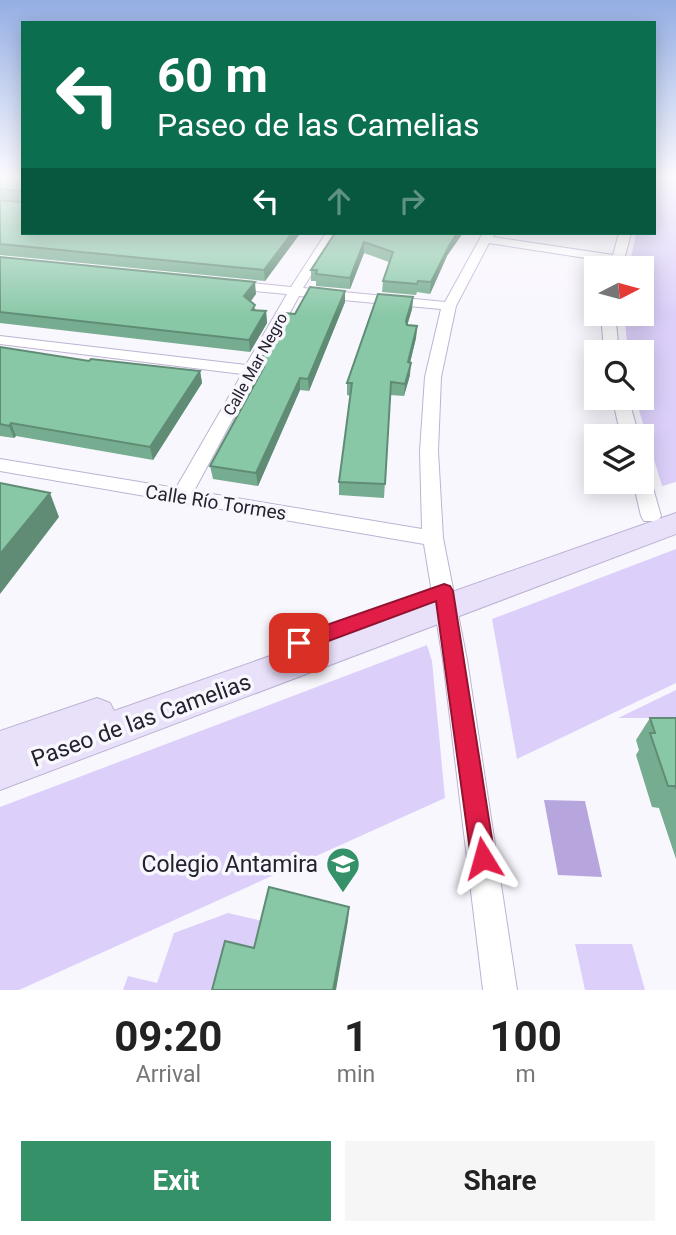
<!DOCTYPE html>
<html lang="en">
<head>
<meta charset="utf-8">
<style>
	body { margin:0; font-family:Roboto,sans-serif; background:#f6f6f6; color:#222; height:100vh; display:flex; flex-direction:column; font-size:26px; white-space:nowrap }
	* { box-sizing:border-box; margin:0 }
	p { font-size:23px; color:#767676 }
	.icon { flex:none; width:38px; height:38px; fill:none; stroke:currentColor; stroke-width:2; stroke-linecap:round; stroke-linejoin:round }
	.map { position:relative; height:990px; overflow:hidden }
	.panel { display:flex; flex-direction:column; background:#fff; flex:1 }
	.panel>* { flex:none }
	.banner { position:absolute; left:21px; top:21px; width:635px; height:214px; border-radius:0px; box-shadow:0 4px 18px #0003; background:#0b6e4f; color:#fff; overflow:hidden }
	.needle { width:46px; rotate:84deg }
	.controls { position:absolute; left:584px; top:256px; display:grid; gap:14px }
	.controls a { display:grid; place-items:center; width:70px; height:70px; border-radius:0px; background:#fff; box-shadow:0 4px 18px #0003; font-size:35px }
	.pin { position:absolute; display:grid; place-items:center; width:60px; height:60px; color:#fff; margin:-30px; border-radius:14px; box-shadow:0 4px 10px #0006 }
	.me { position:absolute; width:77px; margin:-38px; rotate:352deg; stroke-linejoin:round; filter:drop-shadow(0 0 5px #0008) }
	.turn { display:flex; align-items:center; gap:24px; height:147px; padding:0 21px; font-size:32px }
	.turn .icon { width:91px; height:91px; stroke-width:2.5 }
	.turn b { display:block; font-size:49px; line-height:60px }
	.lanes { display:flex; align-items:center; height:66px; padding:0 21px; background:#0003; justify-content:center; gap:35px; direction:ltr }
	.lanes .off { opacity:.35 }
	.eta { display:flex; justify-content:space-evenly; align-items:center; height:119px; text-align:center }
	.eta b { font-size:42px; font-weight:700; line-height:49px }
	.primary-button { display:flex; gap:14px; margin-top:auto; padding:14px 21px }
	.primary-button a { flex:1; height:80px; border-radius:0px; background:#359168; color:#fff; font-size:28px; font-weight:700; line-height:80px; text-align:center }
	.primary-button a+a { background:#f6f6f6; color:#222 }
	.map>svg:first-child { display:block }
	.green { fill:#dcd0fa }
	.water { fill:#b7a6de }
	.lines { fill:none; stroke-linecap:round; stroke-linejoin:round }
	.street-casing { stroke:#bdb3d3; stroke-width:2 }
	.secondary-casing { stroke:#bdb3d3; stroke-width:2 }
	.street { fill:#fff; fill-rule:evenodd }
	.secondary { fill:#e9e0fa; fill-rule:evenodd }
	.wall { fill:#76ac90 }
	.shaded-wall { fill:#608c75 }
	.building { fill:#89c8a7; stroke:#608c75; stroke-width:2 }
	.route { fill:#e11d48; stroke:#92132f; stroke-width:2 }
	.labels { text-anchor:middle; stroke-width:7; stroke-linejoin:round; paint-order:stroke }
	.far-street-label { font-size:16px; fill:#25222e; stroke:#f9f7fe }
	.street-label { font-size:19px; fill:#25222e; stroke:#f9f7fe }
	.near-street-label { font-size:23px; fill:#25222e; stroke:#f9f7fe }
	.near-poi-label { font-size:23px; fill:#25222e; stroke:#f9f7fe; text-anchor:end }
</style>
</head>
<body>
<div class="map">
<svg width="676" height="990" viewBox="0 0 676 990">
	<rect width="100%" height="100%" fill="#f9f7fe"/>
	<g class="green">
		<path d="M655,177H676V482L662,486L635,397H642V352H628L624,313H642V268H629L636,233H654Z"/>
		<path d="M676,549V683L517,759L492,619Z"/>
		<path d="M427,645L432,661L445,798L19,990H0V807Z"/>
		<path d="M676,690V718H618Z"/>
		<path d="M228,913L267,922L258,960L220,990H123L128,976L157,983L174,933Z"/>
		<path d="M575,944H632L645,990H585Z"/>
	</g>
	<path class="water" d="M544,800L585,801L602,877L558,875Z"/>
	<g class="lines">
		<g class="street-casing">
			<g id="street">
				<path d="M326,233H338L303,288L445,302L483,233H495L493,237L613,255L619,233H631L622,268H610L611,262L489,243L456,306L441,377L438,451L443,538L467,660L517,990H483L443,660L424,544L0,471V459L176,488L242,374L0,344V336L246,365L287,294L231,289L224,285L231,281L291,287ZM299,296L441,309L425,377L420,451L422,529L194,491Z"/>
				<path d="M601,313H615L619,352H604Z"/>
				<path d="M612,397H628L639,436H621Z"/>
				<path d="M642,475L649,477L651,481L661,516L658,521H644L641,516L633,481H642Z"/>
			</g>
		</g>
		<g class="secondary-casing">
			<path id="secondary" d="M676,513V534L0,790V731L97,698L110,703L114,711Z"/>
		</g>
		<use href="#street" class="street"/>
		<use href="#secondary" class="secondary"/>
	</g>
	<g class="wall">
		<path d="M0,177H23V233H299V235L265,281L0,255V200L21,201L0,199Z"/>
		<path d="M335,233L447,256L430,294L417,292L416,295L382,292L383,281L389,262L364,253L350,289L316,286V281H311V270Z"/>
		<path d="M0,257L256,294L250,301L256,310L266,311L267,323L250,352L0,323Z"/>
		<path d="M413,297L412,309L407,325L417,326L416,338L410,363V375L404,396L390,395L384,498L339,495V482L351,396L347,395V383Z"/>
		<path d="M345,302L309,391L300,390L258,486L213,479L210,466L258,378L257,367L295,314Z"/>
		<path d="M0,347L89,361L200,371L202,383L153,460L16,436L14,438L0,436Z"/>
		<path d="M650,718H676V859L659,808L652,807L636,755L639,750L636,740Z"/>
	</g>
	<g class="shaded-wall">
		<path d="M292,233H299V235L265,281L264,270Z"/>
		<path d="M457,233H463L447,256L430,294L431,282L449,246Z"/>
		<path d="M364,242V253L350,289V278Z"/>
		<path d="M255,282L256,294L246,308L244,296Z"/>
		<path d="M345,291V302L309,391L308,379Z"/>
		<path d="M413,297L412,309L405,333L406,321Z"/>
		<path d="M266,311L267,323L250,352L249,340Z"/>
		<path d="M417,326L416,338L407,375L408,362Z"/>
		<path d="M411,363L410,375L404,396L405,384Z"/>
		<path d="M200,371L202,383L153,460L150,447Z"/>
		<path d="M300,378V390L258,486L256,473Z"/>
		<path d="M11,423L16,436L14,438L9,426Z"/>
		<path d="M50,493L59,517L0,594V554Z"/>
		<path d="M349,907L348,921L336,990H333Z"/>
	</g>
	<g class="building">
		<path d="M0,177H23V233H292L264,270L0,244V200L20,202L23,199L22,191L0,189Z"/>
		<path d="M335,233H457L449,246L431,282L418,281L417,284L383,281L393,252L364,242L350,278L316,274L317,270H311Z"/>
		<path d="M0,257L255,282L244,296L255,305L252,310L266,311L249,340L0,312Z"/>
		<path d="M310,287L345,291L308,379L300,378L256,473L210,466L264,367H257L285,313L295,314Z"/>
		<path d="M378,294L413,297L406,321L407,325L417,326L408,362L411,363L405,384L391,382L385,484L339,482L352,383H347Z"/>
		<path d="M0,347L89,361L91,359L200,371L150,447L11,423L9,426L0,424Z"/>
		<path d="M0,483L50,493L0,554Z"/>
		<path d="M650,718H676V789L675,786H668L650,733H655Z"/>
		<path d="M269,887L349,907L333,990H212L225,941L254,948Z"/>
	</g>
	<linearGradient id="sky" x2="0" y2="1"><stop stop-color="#94aee4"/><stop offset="0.56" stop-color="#fcfbff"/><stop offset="1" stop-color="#fcfbff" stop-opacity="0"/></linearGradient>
	<rect width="676" height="316" fill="url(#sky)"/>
	<path class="route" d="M444,584L450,586L453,591L495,858L492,867L483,871L474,867L471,858L436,601L299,652L292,649L289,643L292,637Z"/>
	<defs>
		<g id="school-pin" transform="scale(1.75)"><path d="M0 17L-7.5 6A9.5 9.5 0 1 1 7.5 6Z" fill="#359168" stroke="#f9f7fe"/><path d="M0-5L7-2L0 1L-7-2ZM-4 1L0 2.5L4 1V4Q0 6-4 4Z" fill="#fff"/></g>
	</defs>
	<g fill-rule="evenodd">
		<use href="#school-pin" x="343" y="864"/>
	</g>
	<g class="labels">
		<g class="far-street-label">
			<text transform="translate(255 364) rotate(-61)" y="6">Calle Mar Negro</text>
		</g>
		<g class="street-label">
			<text transform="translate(216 502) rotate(9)" y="7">Calle Río Tormes</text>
		</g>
		<g class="near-street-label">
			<text transform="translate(141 720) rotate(-20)" y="8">Paseo de las Camelias</text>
		</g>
		<g class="near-poi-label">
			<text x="318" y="872">Colegio Antamira</text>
		</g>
	</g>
</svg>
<div class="controls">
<a><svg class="needle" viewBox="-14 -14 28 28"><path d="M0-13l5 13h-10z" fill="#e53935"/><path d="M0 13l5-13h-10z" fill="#767676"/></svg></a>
<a><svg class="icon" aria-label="search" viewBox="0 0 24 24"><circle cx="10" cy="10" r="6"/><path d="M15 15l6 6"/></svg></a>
<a><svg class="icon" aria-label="layers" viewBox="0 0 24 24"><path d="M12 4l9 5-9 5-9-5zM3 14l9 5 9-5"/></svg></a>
</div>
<div class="pin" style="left:299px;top:643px;background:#d93025"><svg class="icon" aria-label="arrive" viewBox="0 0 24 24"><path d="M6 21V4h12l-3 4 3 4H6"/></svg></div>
<svg class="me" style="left:483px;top:858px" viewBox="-20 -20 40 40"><path d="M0-17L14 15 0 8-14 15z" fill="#e11d48" stroke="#fff" stroke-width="4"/></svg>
<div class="banner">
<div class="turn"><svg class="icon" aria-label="left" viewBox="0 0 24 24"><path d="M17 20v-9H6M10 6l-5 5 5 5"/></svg><div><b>60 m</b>Paseo de las Camelias</div></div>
<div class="lanes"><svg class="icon" aria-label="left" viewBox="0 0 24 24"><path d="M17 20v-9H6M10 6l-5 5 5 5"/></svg><svg class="icon off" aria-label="ahead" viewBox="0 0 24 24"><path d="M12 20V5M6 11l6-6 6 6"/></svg><svg class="icon off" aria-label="right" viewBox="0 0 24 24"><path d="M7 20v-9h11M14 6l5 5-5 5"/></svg></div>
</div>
</div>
<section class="panel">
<div class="eta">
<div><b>09:20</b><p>Arrival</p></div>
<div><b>1</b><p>min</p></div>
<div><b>100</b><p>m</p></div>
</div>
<div class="primary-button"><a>Exit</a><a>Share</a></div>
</section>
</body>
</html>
